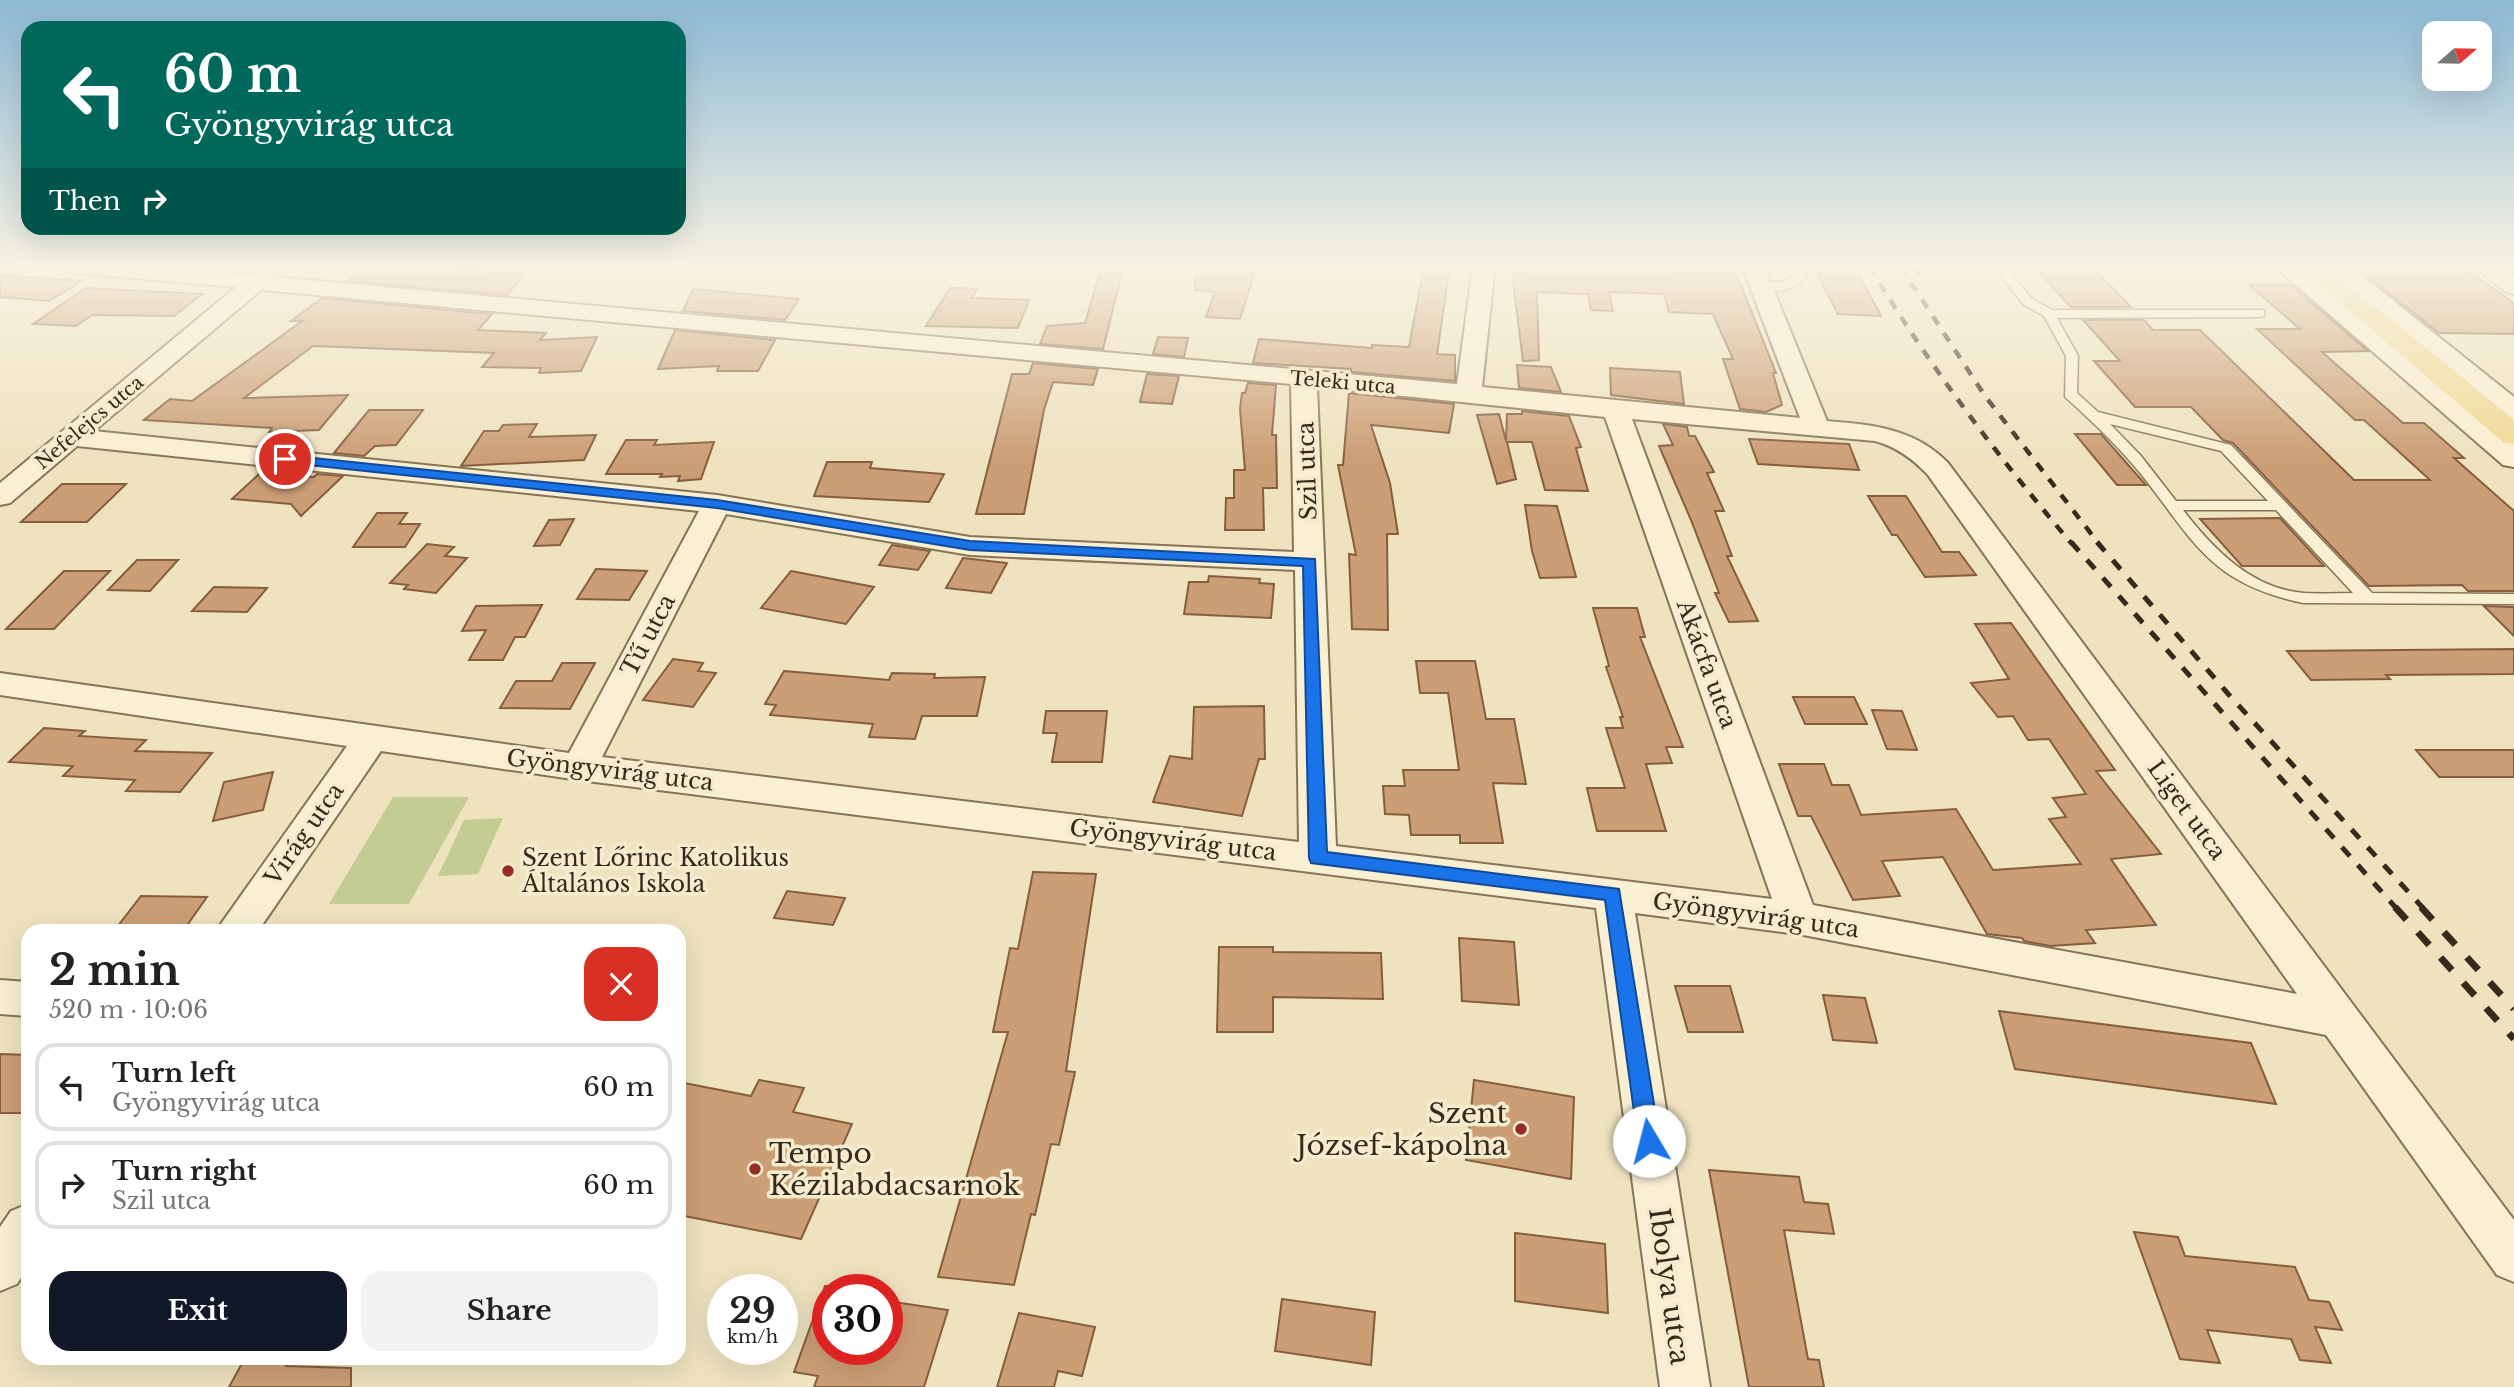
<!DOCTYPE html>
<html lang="en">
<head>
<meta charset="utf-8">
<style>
	body { margin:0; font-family:"Libre Baskerville",serif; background:#f2f2f2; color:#222; height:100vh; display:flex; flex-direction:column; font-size:26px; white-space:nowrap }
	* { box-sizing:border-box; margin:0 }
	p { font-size:23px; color:#767676 }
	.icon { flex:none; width:38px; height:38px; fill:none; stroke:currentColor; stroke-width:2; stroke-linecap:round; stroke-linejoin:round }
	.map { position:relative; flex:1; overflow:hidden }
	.drawer { position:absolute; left:21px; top:924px; width:665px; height:441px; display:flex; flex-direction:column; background:#fff; border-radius:21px; box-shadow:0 7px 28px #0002 }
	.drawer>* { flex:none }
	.banner { position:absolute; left:21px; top:21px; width:665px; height:214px; border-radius:21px; box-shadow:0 7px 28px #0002; background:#00695c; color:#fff; overflow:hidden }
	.needle { width:46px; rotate:70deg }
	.tools { position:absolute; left:2422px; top:21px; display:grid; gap:14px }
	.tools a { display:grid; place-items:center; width:70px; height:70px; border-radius:14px; background:#fff; box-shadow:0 7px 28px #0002; font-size:35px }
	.speed { position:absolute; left:707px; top:1274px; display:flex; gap:14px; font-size:35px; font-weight:700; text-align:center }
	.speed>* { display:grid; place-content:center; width:91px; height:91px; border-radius:50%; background:#fff; box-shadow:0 7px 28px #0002; line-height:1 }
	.speed small { font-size:18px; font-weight:400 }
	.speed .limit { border:10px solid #d22; background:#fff; color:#111 }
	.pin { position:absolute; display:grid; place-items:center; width:60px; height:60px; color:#fff; margin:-30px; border:4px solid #fff; border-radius:50%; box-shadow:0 2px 7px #0007 }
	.me { position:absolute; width:77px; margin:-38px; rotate:352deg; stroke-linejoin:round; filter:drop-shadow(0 0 5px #0008) }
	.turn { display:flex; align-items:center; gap:24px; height:147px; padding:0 28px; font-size:32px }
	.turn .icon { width:91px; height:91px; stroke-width:2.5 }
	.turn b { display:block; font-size:49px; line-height:60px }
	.then { display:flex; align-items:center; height:66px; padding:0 28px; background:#0003; gap:14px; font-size:26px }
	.round { display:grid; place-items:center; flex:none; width:74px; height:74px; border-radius:21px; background:#f2f2f2 }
	.head { display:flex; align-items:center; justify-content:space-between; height:119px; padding:0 28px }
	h1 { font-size:42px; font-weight:800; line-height:52px }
	.cta { display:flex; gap:14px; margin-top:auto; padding:14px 28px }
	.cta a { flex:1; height:80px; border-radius:21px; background:#111827; color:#fff; font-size:28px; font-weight:800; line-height:80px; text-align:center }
	.cta a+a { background:#f2f2f2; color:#222 }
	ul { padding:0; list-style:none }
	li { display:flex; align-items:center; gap:21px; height:88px; margin:0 14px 10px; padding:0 14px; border:4px solid #e0e0e0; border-radius:21px }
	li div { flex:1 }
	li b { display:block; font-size:26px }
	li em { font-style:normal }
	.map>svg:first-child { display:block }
	.green { fill:#c2cc93 }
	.building { fill:#cc9e75; stroke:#865e3d; stroke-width:2 }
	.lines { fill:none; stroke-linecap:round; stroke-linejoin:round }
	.service-casing { stroke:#877357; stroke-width:3 }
	.minor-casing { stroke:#877357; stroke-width:4 }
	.tertiary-casing { stroke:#877357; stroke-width:4 }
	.primary-casing { stroke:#54412c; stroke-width:4 }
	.service { fill:#f9efd2; fill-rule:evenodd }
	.minor { fill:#f9efd2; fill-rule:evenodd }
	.tertiary { fill:#f9efd2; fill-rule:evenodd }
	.primary { fill:#f2da96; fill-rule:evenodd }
	.rail-far2 { stroke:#362a1c; stroke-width:4.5; stroke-dasharray:10 10; stroke-linecap:butt }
	.rail-far1 { stroke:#362a1c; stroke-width:5; stroke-dasharray:12 12; stroke-linecap:butt }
	.rail { stroke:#362a1c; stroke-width:7; stroke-dasharray:17 17; stroke-linecap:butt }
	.route { fill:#1a73e8; stroke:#114b97; stroke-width:2 }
	.poi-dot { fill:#962c27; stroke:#f5eccf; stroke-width:2.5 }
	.labels { text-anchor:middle; stroke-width:7; stroke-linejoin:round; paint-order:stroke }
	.far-street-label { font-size:19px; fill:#362a1c; stroke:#f5eccf }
	.street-label { font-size:23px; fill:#362a1c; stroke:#f5eccf }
	.poi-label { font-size:23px; fill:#362a1c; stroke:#f5eccf; text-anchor:start }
	.near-poi-label { font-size:28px; fill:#362a1c; stroke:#f5eccf; text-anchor:end }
	.near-street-label { font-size:28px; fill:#362a1c; stroke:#f5eccf }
</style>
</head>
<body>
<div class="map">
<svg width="2514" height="1387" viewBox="0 0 2514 1387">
	<rect width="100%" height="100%" fill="#eee2bf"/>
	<g class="green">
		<path d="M393,797H469L409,904H329Z"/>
		<path d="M503,818L478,874L438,876L464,820Z"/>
	</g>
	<g class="building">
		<path d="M365,266H447L444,269L525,274L507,295L346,281Z"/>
		<path d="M1196,266H1257L1240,319L1206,317L1215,292L1195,290Z"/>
		<path d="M1424,266H1450L1437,354L1455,355V381L1351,372V369L1253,363L1259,339L1372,348V345L1409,347Z"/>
		<path d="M1520,266H1620L1652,268L1653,271L1736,273L1776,373H1773L1782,405L1766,412L1740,409L1723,359H1733L1713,314L1669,312L1664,294L1609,292L1613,311L1591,310L1588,294L1537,292L1539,360L1523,361L1512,273H1521Z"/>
		<path d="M1813,266H1854L1881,316L1838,314Z"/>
		<path d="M2033,266H2092L2131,307H2071Z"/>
		<path d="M2355,266H2461L2514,303V334L2439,333Z"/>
		<path d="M1100,272H1122L1103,349L1040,344L1047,326L1085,323Z"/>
		<path d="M0,276H16L82,281L49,301L0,297Z"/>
		<path d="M2249,285H2291L2313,304L2368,351L2322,352L2403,423H2424L2464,458H2454L2514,511V591H2468L2462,585L2369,586L2233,443L2223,440L2191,407H2135L2094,361H2120L2083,320H2144L2153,330H2200L2354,480H2430L2364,420H2355L2257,329H2300Z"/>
		<path d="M86,288L202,294L174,316L92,315L76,326L33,324Z"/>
		<path d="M950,288L977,289L972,298L1029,300L1018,328L926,326Z"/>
		<path d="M693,289L799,299L785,320L683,311Z"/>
		<path d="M322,298L492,314L478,330L546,333L540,340L597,337L581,371L539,373L541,368L482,367L494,353L313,346L244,398L348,395L319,430L269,432L272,428L144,420L170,399L192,401L302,321H291Z"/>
		<path d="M675,330L775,340L758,371H717L719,366L658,369Z"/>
		<path d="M1158,337L1188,338L1184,357L1153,354Z"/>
		<path d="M1033,363L1098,369L1093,385L1053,382L1044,410L1024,514H976L1012,374H1029Z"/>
		<path d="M1517,365L1551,367L1561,392L1519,388Z"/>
		<path d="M1610,368L1680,372L1684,404L1611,395Z"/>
		<path d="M1147,374L1179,376L1172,404L1140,402Z"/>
		<path d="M1248,383L1276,385L1272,435H1276L1277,488H1263L1264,530H1225L1226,498H1234V470H1245L1240,409L1242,393H1245Z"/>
		<path d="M1349,393L1454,404L1449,433L1371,425L1390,483L1398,534H1387L1388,630L1352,629L1349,554L1356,555L1338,465H1343Z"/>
		<path d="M369,410H423L396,445L375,446L364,456L334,453Z"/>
		<path d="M1522,411L1569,416L1581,447L1576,448L1588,491L1545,490L1532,442H1507L1516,479L1497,484L1477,415L1499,414L1506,441L1507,414H1522Z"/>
		<path d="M537,424L529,437L596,435L584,460L461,466L484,431H499L503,425Z"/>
		<path d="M1663,424L1687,427L1689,436H1695L1714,472L1707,473L1724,511H1715L1732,556H1727L1758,621L1729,622L1715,593H1719L1691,520L1659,446L1673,445Z"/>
		<path d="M2075,434H2101L2146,485H2117Z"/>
		<path d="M1749,439L1849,444L1859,470L1758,464Z"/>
		<path d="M626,440H657L654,445L714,442L701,479L678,481L680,476L660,477L662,474H606Z"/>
		<path d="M827,462H872L870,468L944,474L929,502L814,496Z"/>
		<path d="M259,474L314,477L317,474L343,476L301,516L291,504L232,499Z"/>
		<path d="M62,484H126L87,522H21Z"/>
		<path d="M1868,496H1906L1942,552H1959L1976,575L1925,577L1897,535H1892Z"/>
		<path d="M1525,505L1557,506L1576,577L1540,578L1532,551Z"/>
		<path d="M377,513H407L399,524H420L405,547H353Z"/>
		<path d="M2280,518L2324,566H2242L2200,519Z"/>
		<path d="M574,519L560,545L534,546L549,520Z"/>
		<path d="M427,544L454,547L445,556L467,558L436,593L404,589L408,585L390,583Z"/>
		<path d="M892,545L930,551L918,570L879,565Z"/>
		<path d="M963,558L1007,563L991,593L946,588Z"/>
		<path d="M137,560H178L150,591L108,590Z"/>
		<path d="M596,569L647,571L629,600L577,599Z"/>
		<path d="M64,571H110L54,629H6Z"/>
		<path d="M791,571L874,587L846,624L761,608Z"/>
		<path d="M1209,576L1260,579L1259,583L1274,584L1271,618L1184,614L1189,582H1208Z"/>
		<path d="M214,587L267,588L247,612L192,611Z"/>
		<path d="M542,605L525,637H515L503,660H469L486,630L462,631L476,606Z"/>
		<path d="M2484,606L2514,607V636Z"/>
		<path d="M1593,608H1637L1645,637H1640L1683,747H1666L1672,763L1646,764L1666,831H1597L1587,788H1625L1606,728H1623L1620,717H1623L1606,667L1609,666Z"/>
		<path d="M2011,623L2115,770L2096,771L2161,854L2111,859L2156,925L2086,930L2095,943L2050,946L2024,941L2022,938L1987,934L1943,857L1882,861L1900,896L1853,900L1811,816H1798L1779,764H1824L1832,785H1849L1861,815L1956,809L1993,870L2081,864L2049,819L2066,817L2053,798L2086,794L2049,739L2028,740L2013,716L1998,717L1971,683L2009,679L1975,624Z"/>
		<path d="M2514,649V674L2386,675L2390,679L2311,680L2287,651Z"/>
		<path d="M673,659L703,663L698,671L716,673L693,707L643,700Z"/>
		<path d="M1416,661H1475L1486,719H1514L1526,784L1493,783L1503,843H1460V835H1411L1409,815L1385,814L1383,786H1405L1403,770H1459L1448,693H1420Z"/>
		<path d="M562,663H595L570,709L500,708L516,681H552Z"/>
		<path d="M784,671L889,680L892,673L935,674L934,678L985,677L977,716H922L915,739L869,737L873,724L770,715L776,705L765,704Z"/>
		<path d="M1793,697H1854L1867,724H1805Z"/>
		<path d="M1264,706L1265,759H1259L1242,816L1153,802L1170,756L1192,759L1194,707Z"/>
		<path d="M1872,710L1902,711L1917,750L1887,749Z"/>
		<path d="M1046,711H1107L1102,762H1052L1057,733H1043Z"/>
		<path d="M44,728L85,731L79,736L146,740L135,751L212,753L180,792L126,791L135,780L63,776L73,766L9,762Z"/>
		<path d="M2416,750H2514V777H2439Z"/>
		<path d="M273,772L263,810L213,821L224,782Z"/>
		<path d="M1033,872L1096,874L1066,1071L1075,1072L1059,1145L1051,1144L1035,1215L1031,1214L1014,1285L938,1277L1008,1032H993L1010,948L1018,949Z"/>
		<path d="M787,891L845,898L833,925L774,918Z"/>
		<path d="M141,896L207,897L183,931H114Z"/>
		<path d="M1459,938L1514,942L1519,1005L1462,1001Z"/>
		<path d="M1219,947H1273V952L1381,953L1383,999L1273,997V1032H1217Z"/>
		<path d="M1675,986H1730L1743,1032H1688Z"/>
		<path d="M1823,995L1865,998L1877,1043L1833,1040Z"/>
		<path d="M1999,1011L2251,1043L2276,1104L2015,1069Z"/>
		<path d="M0,1054L28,1055V1113H0Z"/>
		<path d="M759,1080L804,1088L793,1112L852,1124L801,1239L679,1215V1082L751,1096Z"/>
		<path d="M1474,1080L1574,1097L1571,1179L1466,1160Z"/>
		<path d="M1709,1170L1799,1177L1804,1202L1828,1204L1834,1234L1784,1230L1808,1359L1819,1360L1824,1387H1749Z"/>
		<path d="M2134,1232L2178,1237L2185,1256L2295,1267L2309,1300L2329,1302L2342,1330L2315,1327L2331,1363L2300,1360L2291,1339L2207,1330L2220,1363L2180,1359Z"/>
		<path d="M1515,1233L1605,1244L1608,1313L1515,1301Z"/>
		<path d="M825,1286H828V1349H887V1301L948,1310L924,1387H814L818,1376L794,1372Z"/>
		<path d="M1282,1299L1375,1312L1371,1365L1275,1351Z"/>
		<path d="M1019,1313L1095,1327L1082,1376L1058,1371L1054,1387H997Z"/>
		<path d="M245,1358H290L286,1366L351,1368V1387H229Z"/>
	</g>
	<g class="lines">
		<g class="service-casing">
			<g id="service">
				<path d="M1792,266H1804L1807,276C1796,290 1769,297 1754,286C1766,278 1782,287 1795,275Z"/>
				<path d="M1993,266H2005L2031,298L2052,310H2264V316L2260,317L2057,318L2078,356L2077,393L2098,412L2231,445L2372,593L2514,594V604L2303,603C2209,583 2194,541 2141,474C2118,446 2092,421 2065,397L2066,356L2044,316L2023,304ZM2110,424L2221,451L2268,501H2176L2141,456ZM2183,510H2276L2353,593C2337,593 2321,594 2304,593C2252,589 2213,549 2183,510Z"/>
			</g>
		</g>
		<g class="minor-casing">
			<g id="minor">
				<path d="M64,266H153L251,275L265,268L273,270L276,275L275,277L1457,384L1473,266H1495L1482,387L1800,418L1742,266H1764L1827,421C1873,425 1914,428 1948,463L2514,1220V1282L2497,1275L2326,1035L1798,934L1635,913L1710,1387H1660L1596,908L579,780L381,751L258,931H216L347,746L0,695V673L569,753L699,511L77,446L10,503L0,505V483L236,287L75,273L67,271ZM261,290L1291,384L1294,552L970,537L717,495L94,431ZM1317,387L1605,417L1772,899L1336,846ZM1632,419L1875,441C1897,447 1913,459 1928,475L2297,994L1813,905ZM726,514L970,555L1295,570L1299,842L602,757Z"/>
				<path d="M2474,266H2500L2514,276V294L2506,292Z"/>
				<path d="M0,980L28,982V1016L0,1014Z"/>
				<path d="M28,1204V1267L17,1284L0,1291V1227L11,1211Z"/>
			</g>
		</g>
		<g class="tertiary-casing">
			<g id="tertiary">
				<path d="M2274,266H2303L2514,442V467L2503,465Z"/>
				<path d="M2321,266H2350L2514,397V421L2503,418Z"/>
			</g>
		</g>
		<g class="primary-casing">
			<path id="primary" d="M2297,266H2326L2514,420V444L2503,442Z"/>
		</g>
		<use href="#service" class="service"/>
		<use href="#minor" class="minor"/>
		<use href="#tertiary" class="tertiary"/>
		<use href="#primary" class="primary"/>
		<g class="rail-far2">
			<path d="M1869,266C1929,365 1997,456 2072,544"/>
			<path d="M1900,266L1985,396L2099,544"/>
			<path d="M1914,266L1921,278"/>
		</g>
		<g class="rail-far1">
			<path d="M2071,542L2396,908"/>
			<path d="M2097,542L2230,696L2423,908"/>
		</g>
		<g class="rail">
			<path d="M2395,907L2514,1039"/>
			<path d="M2421,907L2514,1009"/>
		</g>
	</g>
	<linearGradient id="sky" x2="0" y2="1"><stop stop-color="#8cb9d5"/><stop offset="0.58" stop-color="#f7f2e2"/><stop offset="1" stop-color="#f7f2e2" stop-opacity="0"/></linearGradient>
	<rect width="2514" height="460" fill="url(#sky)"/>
	<path class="route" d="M285,455L717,500L970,541L1315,559L1327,852L1619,889L1660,1141L1657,1148L1649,1150L1641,1148L1638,1141L1605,900L1311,863L1309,858L1303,566L970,550L717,508L280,462L278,459Z"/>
	<g class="poi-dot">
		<circle cx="508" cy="871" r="7"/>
		<circle cx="1521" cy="1129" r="7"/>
		<circle cx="755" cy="1169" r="7"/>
	</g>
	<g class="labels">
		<g class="far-street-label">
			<text transform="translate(1343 382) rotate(5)" y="7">Teleki utca</text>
			<text transform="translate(89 422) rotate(-40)" y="7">Nefelejcs utca</text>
		</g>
		<g class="street-label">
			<text transform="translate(1307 471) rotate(-92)" y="8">Szil utca</text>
			<text transform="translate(648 635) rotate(-62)" y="8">Tű utca</text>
			<text transform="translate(1707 664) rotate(70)" y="8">Akácfa utca</text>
			<text transform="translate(610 770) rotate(7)" y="8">Gyöngyvirág utca</text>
			<text transform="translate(2187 810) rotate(54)" y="8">Liget utca</text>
			<text transform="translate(304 834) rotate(-55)" y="8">Virág utca</text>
			<text transform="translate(1173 840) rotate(7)" y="8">Gyöngyvirág utca</text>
			<text transform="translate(1756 915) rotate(8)" y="8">Gyöngyvirág utca</text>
		</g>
		<g class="poi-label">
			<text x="522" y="866">Szent Lőrinc Katolikus<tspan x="522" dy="26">Általános Iskola</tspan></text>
		</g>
		<g class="near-poi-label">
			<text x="1507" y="1123">Szent<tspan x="1507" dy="32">József-kápolna</tspan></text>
			<text x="769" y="1163" text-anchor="start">Tempo<tspan x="769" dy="32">Kézilabdacsarnok</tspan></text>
		</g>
		<g class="near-street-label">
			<text transform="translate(1670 1286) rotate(82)" y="10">Ibolya utca</text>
		</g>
	</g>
</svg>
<div class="tools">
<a><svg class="needle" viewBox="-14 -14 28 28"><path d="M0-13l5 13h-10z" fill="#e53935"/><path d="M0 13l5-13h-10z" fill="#767676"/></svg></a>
</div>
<div class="speed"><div>29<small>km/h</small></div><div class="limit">30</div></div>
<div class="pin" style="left:285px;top:459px;background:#d93025"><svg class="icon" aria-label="arrive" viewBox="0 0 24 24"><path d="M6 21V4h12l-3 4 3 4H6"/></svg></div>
<svg class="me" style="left:1649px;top:1141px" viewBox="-20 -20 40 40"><circle r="19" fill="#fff"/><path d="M0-13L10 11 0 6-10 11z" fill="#1a73e8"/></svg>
<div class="banner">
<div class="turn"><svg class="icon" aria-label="left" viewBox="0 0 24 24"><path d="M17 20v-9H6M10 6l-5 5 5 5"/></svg><div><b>60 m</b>Gyöngyvirág utca</div></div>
<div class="then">Then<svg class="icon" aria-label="right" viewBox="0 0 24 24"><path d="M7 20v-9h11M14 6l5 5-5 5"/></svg></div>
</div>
<section class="drawer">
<div class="head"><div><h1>2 min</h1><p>520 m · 10:06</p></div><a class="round" style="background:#d93025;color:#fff"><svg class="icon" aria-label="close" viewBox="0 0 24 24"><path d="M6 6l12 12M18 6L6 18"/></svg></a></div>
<ul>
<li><svg class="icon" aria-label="left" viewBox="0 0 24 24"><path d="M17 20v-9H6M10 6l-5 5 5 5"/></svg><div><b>Turn left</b><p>Gyöngyvirág utca</p></div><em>60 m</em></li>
<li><svg class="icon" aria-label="right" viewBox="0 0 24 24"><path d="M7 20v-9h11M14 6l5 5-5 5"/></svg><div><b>Turn right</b><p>Szil utca</p></div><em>60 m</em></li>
</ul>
<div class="cta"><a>Exit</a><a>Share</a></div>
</section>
</div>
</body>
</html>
